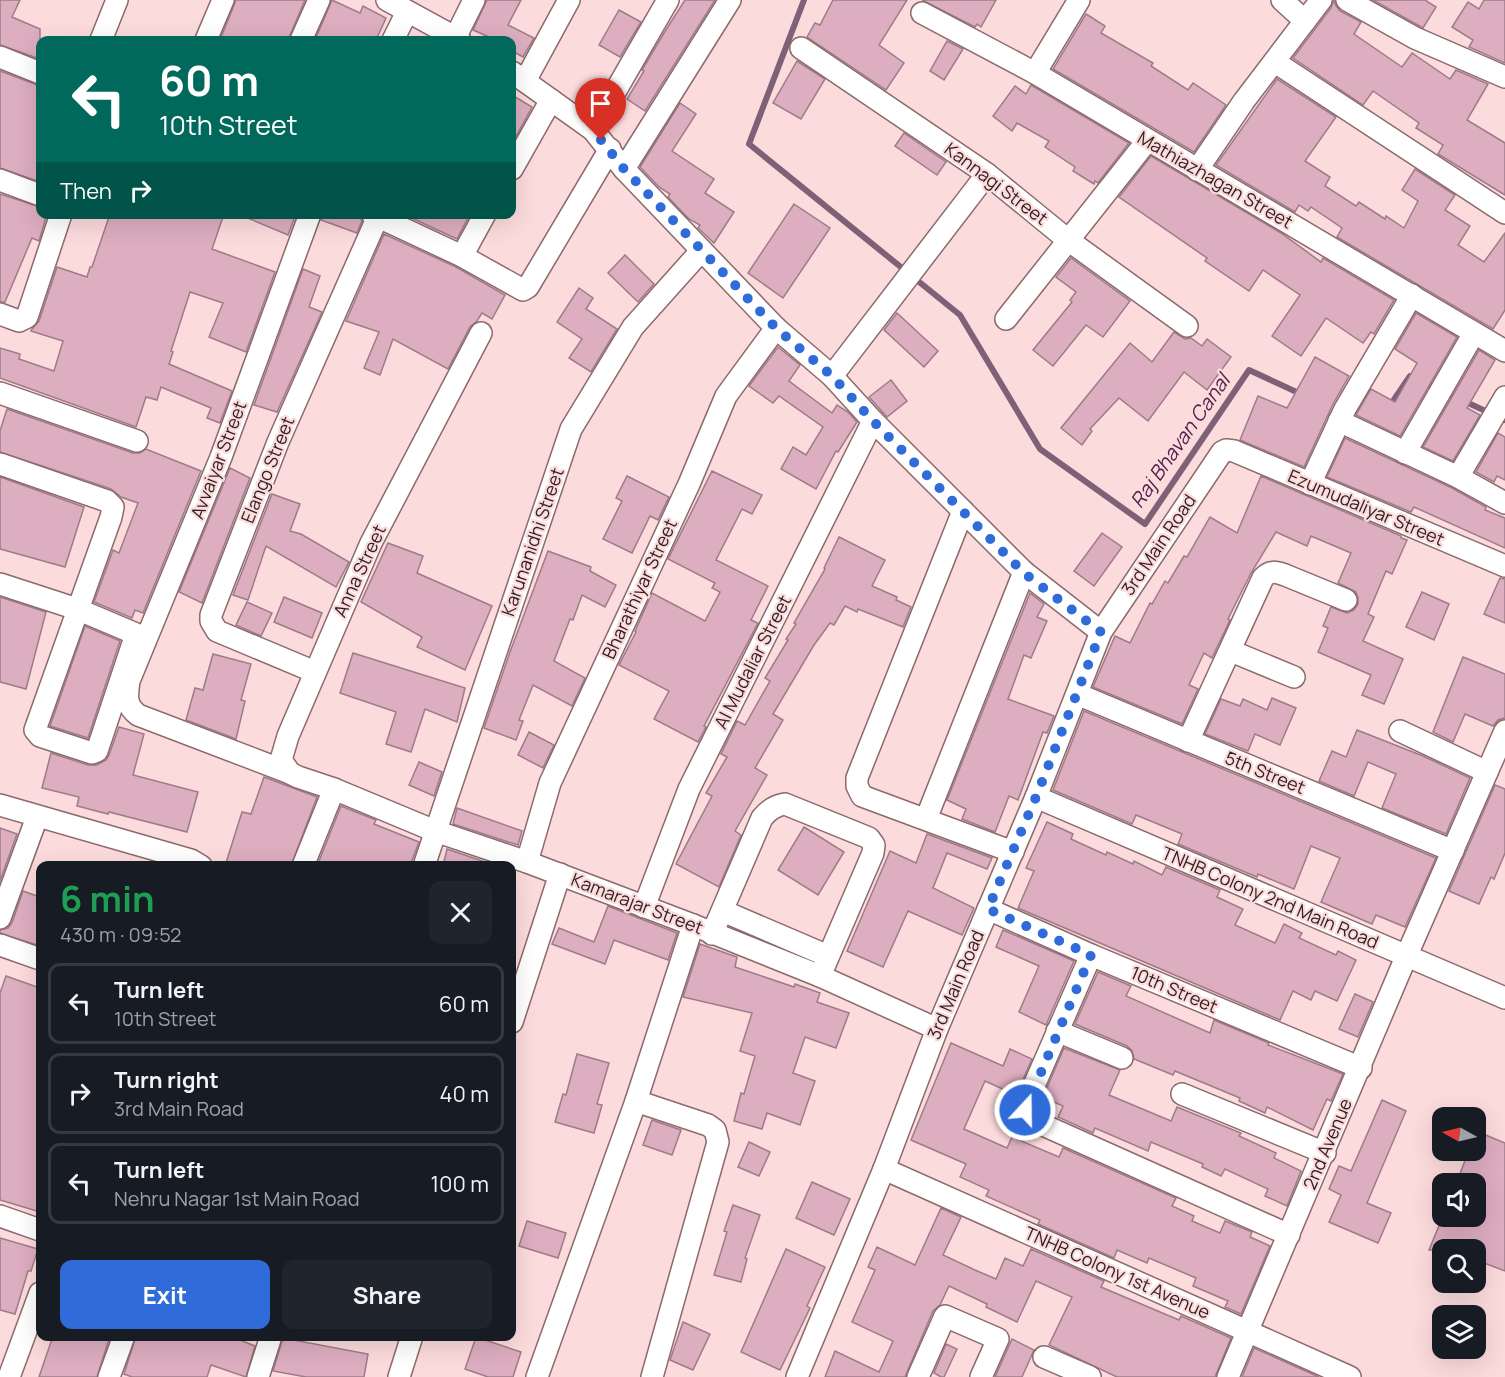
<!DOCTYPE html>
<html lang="en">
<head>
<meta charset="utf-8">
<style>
	body { margin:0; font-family:Manrope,sans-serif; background:#20242c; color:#f1f3f6; height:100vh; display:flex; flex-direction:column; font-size:22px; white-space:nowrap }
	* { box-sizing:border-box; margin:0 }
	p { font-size:20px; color:#9ea1a6 }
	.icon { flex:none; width:33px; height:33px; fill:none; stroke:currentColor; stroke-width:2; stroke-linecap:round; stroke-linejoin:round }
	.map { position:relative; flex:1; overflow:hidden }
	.details { position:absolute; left:36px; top:861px; width:480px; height:480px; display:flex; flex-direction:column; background:#171b24; border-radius:12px; box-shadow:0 6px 24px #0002 }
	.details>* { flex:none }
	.top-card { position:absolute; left:36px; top:36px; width:480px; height:183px; border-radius:12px; box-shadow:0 6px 24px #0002; background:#00695c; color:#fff; overflow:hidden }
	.needle { width:39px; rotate:278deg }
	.controls { position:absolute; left:1432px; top:1107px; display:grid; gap:12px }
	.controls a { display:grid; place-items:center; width:54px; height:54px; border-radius:12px; background:#171b24; box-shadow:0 6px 24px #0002; font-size:30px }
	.pin { position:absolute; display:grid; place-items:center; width:51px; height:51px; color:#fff; margin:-62px -26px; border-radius:50% 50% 50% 0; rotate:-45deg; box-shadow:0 0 6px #0007 }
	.pin .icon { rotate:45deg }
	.me { position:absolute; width:66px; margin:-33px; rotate:21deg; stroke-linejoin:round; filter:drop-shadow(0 0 4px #0008) }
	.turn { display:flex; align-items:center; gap:21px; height:126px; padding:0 24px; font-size:27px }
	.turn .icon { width:78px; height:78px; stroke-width:2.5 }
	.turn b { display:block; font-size:42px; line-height:51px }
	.then { display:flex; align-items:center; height:57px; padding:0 24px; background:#0003; gap:12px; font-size:22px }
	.round { display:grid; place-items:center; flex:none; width:63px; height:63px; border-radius:12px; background:#20242c }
	.head { display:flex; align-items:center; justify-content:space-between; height:102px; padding:0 24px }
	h1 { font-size:36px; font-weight:700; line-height:45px; color:#1e9e55 }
	.primary-button { display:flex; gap:12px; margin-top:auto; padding:12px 24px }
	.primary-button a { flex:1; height:69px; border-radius:12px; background:#2f6bd9; color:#fff; font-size:24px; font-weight:700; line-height:69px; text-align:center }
	.primary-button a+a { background:#20242c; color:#f1f3f6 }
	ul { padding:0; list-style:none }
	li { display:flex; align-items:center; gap:18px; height:81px; margin:0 12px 9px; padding:0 12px; border:3px solid #363941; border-radius:12px }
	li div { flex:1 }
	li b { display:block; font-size:22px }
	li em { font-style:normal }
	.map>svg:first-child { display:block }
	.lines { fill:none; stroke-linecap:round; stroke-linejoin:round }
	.stream { stroke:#7e6177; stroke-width:6 }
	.building { fill:#ddadc0; stroke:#9d7c89; stroke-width:1.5 }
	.minor-casing { stroke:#8c696b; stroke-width:24 }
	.minor { stroke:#fff; stroke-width:21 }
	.route { stroke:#2f6bd9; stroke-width:10; stroke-dasharray:0 18 }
	.labels { text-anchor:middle; stroke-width:4.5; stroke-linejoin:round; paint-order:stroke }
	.street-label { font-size:18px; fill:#2e1f20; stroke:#fcdbdc }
	.water-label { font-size:20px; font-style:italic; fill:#50224d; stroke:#fcdbdc }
</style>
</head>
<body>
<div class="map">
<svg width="1505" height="1377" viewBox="0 0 1505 1377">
	<rect width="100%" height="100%" fill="#fcdbdc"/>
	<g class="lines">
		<g class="stream">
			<path d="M804,0L749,144L960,315L1040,449L1145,524L1249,370L1303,395"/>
			<path d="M1389,407L1410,376L1505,420"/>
		</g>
	</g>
	<g class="building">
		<path d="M0,0H20L12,17L40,29V59L0,45Z"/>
		<path d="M236,0H305L288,40H220Z"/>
		<path d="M332,0L360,13L363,6L386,18L376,40H315Z"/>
		<path d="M487,0H521L508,25L534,38L523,57L512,51V40H496L473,30Z"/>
		<path d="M685,0H715L645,111L627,99L644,71L642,70L664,33Z"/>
		<path d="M833,0H907L879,45L904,63L886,90L807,37L815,23L820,25Z"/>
		<path d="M922,0H996L981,27L977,24L975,27Z"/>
		<path d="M1334,0L1336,6L1340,11L1361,22L1354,34L1402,67L1412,53L1450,79L1456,70L1488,84L1467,120L1505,143V195L1438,154L1443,145L1416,128L1419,123L1373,91L1363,105L1293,58L1331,8Z"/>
		<path d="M1373,0H1425L1436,7L1423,28Z"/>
		<path d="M1484,0H1505V63L1469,47L1473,40L1452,27L1468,2L1479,9Z"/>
		<path d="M619,10L641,22L620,57L599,45Z"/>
		<path d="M1086,14L1105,26L1101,33L1153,63L1151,66L1188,90L1193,83L1226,105L1194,152L1053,69Z"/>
		<path d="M947,41L963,49L944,80L930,71Z"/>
		<path d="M797,61L825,79L801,119L773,103Z"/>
		<path d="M0,71L40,86V182L0,168Z"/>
		<path d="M1277,79L1336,117L1305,161L1330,177L1325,186L1356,206L1359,202L1385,219L1386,216L1404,228L1418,201L1402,190L1415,169L1455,195L1445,210L1470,226L1458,245L1484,262L1505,233V310L1493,329L1337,237L1342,228L1311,207L1308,211L1299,205L1295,212L1216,165Z"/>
		<path d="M1031,85L1129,143L1098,183L1095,181L1094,184L1073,171L1075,167L1045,147L1049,141L1017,123L1012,131L993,116L1015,86L1026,94Z"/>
		<path d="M512,95L532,107L512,144Z"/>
		<path d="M680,103L696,114L672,151L714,179L705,193L734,212L714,243L698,228L700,225L689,219L668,197L670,194L659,187L640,167Z"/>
		<path d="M904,133L946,162L937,175L895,146Z"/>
		<path d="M1151,156L1281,233L1321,262L1323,258L1394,300L1374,334L1371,332L1363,343L1326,318L1301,356L1272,336L1300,295L1263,270L1249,291L1205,261L1207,258L1119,197Z"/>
		<path d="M0,194L40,207V214H47L39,241L32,238L5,302H0Z"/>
		<path d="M794,204L830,228L783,298L748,273Z"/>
		<path d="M110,214H224L212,249L275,272L246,352L209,337L223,303L190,292L171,351L173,352L169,364L232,391L220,423L207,418L211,408L161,387L157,400L146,397L136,427L0,378V348L20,354L19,359L54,371L63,341L31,331L32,329L39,321L57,267L87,277L90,267H92Z"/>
		<path d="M238,214H296L288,235Z"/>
		<path d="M322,214H359L362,221L357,233L321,220Z"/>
		<path d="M403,214H470L457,239Z"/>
		<path d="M384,234L456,267L505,295L492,319L482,313L477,321L470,327L448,369L393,339L380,375L364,368L379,332L346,321Z"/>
		<path d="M625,255L654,284L638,302L608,273Z"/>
		<path d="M1071,258L1130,301L1103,337L1086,325L1053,366L1033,350L1072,302L1070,300L1076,292L1056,277Z"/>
		<path d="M303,269L320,276L309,307L322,312L277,412L254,405Z"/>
		<path d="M579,288L593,298L586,309L617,329L591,372L569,358L582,339L557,322Z"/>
		<path d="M897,313L938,351L924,367L884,330Z"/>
		<path d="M1416,313L1457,337L1400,436L1356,415L1371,389L1395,402L1417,363L1395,349Z"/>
		<path d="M1174,332L1185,339L1191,338L1202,346L1207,339L1231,357L1207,390L1184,372L1148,421L1119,398L1090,429L1092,431L1082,445L1061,428L1130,343L1152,362Z"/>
		<path d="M778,347L800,365L789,381L832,413L837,405L848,412L857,422L838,452L836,451L816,489L781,469L793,447L806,455L823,427L779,396L773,403L749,386Z"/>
		<path d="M1479,350L1495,360L1467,408L1480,415L1453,461L1423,447Z"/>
		<path d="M1315,357L1349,376L1333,404L1304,467L1240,440L1258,396L1287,408Z"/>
		<path d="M891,380L907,401L887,417L869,397Z"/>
		<path d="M7,409L133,453H140L146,449L201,471L143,613L135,610L132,618L94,602L113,550L119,553L138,503L121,497L111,489L0,452V431Z"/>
		<path d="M1498,433L1505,437V480L1497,476L1494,482L1476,472Z"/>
		<path d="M1345,438L1452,488L1486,507L1485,510L1505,518V548L1414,507L1411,512L1327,477Z"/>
		<path d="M230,468L250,478L202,603L179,592Z"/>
		<path d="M712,471L762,495L752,514L742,509L716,560L768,586L751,620L758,623L704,726L706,727L698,742L654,719L669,691L619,665L636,632L635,631L652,593L705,621L720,592L712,588L715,583L668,559Z"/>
		<path d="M627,476L669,497L658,520L650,516L632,553L603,539L622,501L616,498Z"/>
		<path d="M1261,476L1401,536V538L1407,540L1392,574L1386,571L1368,614L1374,617L1363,641L1403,659L1384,704L1362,695L1371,675L1318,652L1328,628L1323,626L1331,607L1347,613L1354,610L1358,604V598L1356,592L1338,583L1351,553L1311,536L1307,546L1276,532L1251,573L1228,619L1230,620L1212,658L1204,653L1189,685L1198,689L1182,724L1093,687L1115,636L1130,643L1150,603L1152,604L1165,581L1168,583L1184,556L1187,557L1210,517L1237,533Z"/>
		<path d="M0,477L84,507L65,567L0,549Z"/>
		<path d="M272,494L300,504L290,531L301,534L349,562L336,587L266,546L248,600L233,595Z"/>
		<path d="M1102,533L1122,547L1094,586L1074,571Z"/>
		<path d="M839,537L885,560L872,586L897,597L896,600L911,607L903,627L858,609L857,612L845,606L834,625L830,623L814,645L773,714L783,720L755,768L767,775L735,831L741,835L719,887L676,864L712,796L706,793L727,757L721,754L737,721L745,725L770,681L765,678L788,640L786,639L796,624L794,623L825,569L824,568Z"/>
		<path d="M388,543L423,556L417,573L492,606L465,670L417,647L422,637L361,602Z"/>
		<path d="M548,551L591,567L590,571L616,585L605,607L582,595L573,620L570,619L554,661L585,678L572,706L533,685L519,720L523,721L516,740L484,728L510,652Z"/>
		<path d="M1500,578L1505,579V623L1484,614Z"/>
		<path d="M1422,592L1449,604L1434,640L1406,627Z"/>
		<path d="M1030,593L1044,604L1037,617L1047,621L1031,658L1024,655L1008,699L1054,716L1047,733L1043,732L1018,800L1009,796L995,832L962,819L966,809L947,800Z"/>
		<path d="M0,597L46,612L26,689L0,682Z"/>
		<path d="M284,597L322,613L312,638L274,622Z"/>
		<path d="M247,602L272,613L261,636L236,625Z"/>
		<path d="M85,626L120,641L88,738L50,726Z"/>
		<path d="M353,653L465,688L457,722L425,709L411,752L386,744L396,712L340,693Z"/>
		<path d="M213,654L251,664L241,700L245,701L236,739L186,720L195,688L203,690Z"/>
		<path d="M1463,657L1505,674V718L1498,720L1493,726L1465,714L1453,742L1433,732Z"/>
		<path d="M1272,698L1296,708L1280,745L1255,734L1248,751L1205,734L1221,699L1240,706L1243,699L1267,710Z"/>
		<path d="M1084,711L1436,858L1405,927L1376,915L1372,924L1321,902L1340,858L1311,846L1294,889L1258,874L1257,877L1178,844L1182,834L1136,815L1132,824L1053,790Z"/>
		<path d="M119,727L144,734L133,775L198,792L187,832L109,812L108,814L77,806L79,797L42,788L51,753L88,765H97L106,760L109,755Z"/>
		<path d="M1357,730L1423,756L1470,778L1446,834L1382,808L1396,774L1368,762L1354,796L1319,781L1332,751L1346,757Z"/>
		<path d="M529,732L554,745L543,768L518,755Z"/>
		<path d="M419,762L442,772L434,796L409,785Z"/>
		<path d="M264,777L317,797L291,866H225L242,812L251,814Z"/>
		<path d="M1495,785L1505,789V853L1494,879L1491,877L1479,904L1449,891Z"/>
		<path d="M341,806L376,820L374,824L419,842L410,866H317Z"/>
		<path d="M457,808L522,831L518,845L453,824Z"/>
		<path d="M1047,822L1073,834L1071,839L1106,855L1107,852L1133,864L1134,861L1162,875L1166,867L1168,868L1220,890L1217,897L1243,909L1235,925L1275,943L1284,924L1302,933L1299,938L1336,955L1338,951L1356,960L1337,1001L1315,991L1311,1000L1293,991L1280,1020L1018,908L1034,871L1026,868Z"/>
		<path d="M804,827L844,852L818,895L778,870Z"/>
		<path d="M0,828L17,834L0,881Z"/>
		<path d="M927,834L992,858L987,869L947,853L933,888L974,908L962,935L908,911L883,967L847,951L890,851L916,863Z"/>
		<path d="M447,849L497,866H443Z"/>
		<path d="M23,891L40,897V946L0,933V930L8,928L12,923Z"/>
		<path d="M608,906L677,933L668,960L614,940L605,964L552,944L559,928L594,942Z"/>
		<path d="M1003,930L1074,961L1046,1025L1019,1012L1039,966L996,947Z"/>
		<path d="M700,944L737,957L735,967L794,987L795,984L820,993L817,1002L849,1013L836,1048L805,1037L793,1073L815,1081L800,1125L767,1113L762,1129L734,1121L741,1093L744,1094L755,1056L740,1051L752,1013L683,997Z"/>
		<path d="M1098,972L1131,986L1126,996L1210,1033L1214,1020L1269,1043L1268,1045L1343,1074L1331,1101L1327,1099L1313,1130L1267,1107L1265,1113L1239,1101L1240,1098L1175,1071L1173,1075L1134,1059L1132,1051L1127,1046L1075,1024Z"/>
		<path d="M6,976L40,988V1212L0,1200V993Z"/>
		<path d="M1355,994L1373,1002L1358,1037L1339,1029Z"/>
		<path d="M951,1043L1003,1066L1010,1049L1032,1059L1016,1095L985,1081L964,1129L1007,1148L1012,1137L1059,1157L1063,1148L1176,1198L1172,1206L1194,1216L1192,1221L1220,1233L1225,1221L1252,1232L1250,1237L1270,1246L1241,1314L1225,1307L1228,1301L1193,1286L1196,1278L1149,1258L1147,1263L1117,1250L1114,1258L1038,1224L1040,1220L986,1196L989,1190L960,1177L966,1164L911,1140Z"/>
		<path d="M1064,1048L1120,1070L1109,1095L1171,1121L1177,1107L1241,1133L1239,1136L1276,1153L1274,1158L1301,1171L1287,1206L1265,1196L1268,1189L1225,1169L1221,1176L1202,1167L1203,1164L1151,1142L1148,1151L1095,1128L1093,1133L1058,1117L1063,1106L1043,1097Z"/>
		<path d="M577,1054L609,1063L597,1104L602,1105L594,1133L555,1122L563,1094L566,1095Z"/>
		<path d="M1382,1100L1406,1111L1367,1203L1391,1213L1378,1243L1329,1222L1341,1195L1329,1189L1339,1166L1351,1171Z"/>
		<path d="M652,1120L681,1130L672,1155L643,1145Z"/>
		<path d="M1476,1131L1505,1143V1271L1476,1260V1250H1429L1443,1216H1476V1184H1456L1469,1150H1476Z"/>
		<path d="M749,1142L770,1152L759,1176L738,1167Z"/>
		<path d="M812,1182L850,1199L834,1235L796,1218Z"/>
		<path d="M733,1205L760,1215L745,1258L747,1259L741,1282L714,1275L727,1232L724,1231Z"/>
		<path d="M941,1208L961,1217L943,1255L975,1270L996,1279L1005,1258L1023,1266L1031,1249L1104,1281L1101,1287L1179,1320L1181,1316L1231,1338L1215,1377H1117L1049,1345L1072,1297L1036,1281L1017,1322L986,1307L987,1304L949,1286L940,1305L933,1311L905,1377H825L835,1351L879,1372L893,1341L852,1322L875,1270L868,1267L877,1247L915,1265Z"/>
		<path d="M527,1221L566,1233L558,1258L519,1246Z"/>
		<path d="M0,1238L38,1249L31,1271H28L15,1314L0,1310Z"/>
		<path d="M786,1249L825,1267L807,1306L810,1308L780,1370L741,1352Z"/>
		<path d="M683,1322L710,1334L693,1370L670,1360Z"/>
		<path d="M53,1336H110L97,1377H39Z"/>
		<path d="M136,1336H230L255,1346L246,1377L211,1365L207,1377H132L124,1374Z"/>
		<path d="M476,1337L521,1352L513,1377H488L465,1369Z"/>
		<path d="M283,1338L368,1354L364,1377H306L273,1371Z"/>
		<path d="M1012,1339L1034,1350L1022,1377H995Z"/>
		<path d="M946,1344L957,1349L944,1377H941L934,1373Z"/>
		<path d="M1254,1348L1319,1377H1242Z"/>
	</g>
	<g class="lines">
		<g class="minor-casing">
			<g id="minor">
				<path d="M387,0L460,40"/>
				<path d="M1282,0L1305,21"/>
				<path d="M1347,0L1415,38L1505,77"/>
				<path d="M922,13L1035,73L1505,351"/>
				<path d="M455,38L474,0"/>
				<path d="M101,40L117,0"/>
				<path d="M206,40L223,0"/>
				<path d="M301,40L319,0"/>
				<path d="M393,40L407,12"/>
				<path d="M801,48L987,174L1068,240L1187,326"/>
				<path d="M0,57L40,73"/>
				<path d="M1275,62L1505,213"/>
				<path d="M512,72L593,130L624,169L776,328L832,376L873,421L1024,572L1101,632"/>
				<path d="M1035,73L1079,0"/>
				<path d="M525,81L569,0"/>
				<path d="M593,130L668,0"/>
				<path d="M512,169L551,100"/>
				<path d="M624,169L730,0"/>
				<path d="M1197,170L1244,101L1321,0"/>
				<path d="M0,180L40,195"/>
				<path d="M372,214L462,256L523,290L528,287L610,149"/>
				<path d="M462,256L485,214"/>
				<path d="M0,314L19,321L27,317L61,214"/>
				<path d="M1006,319L1147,141"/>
				<path d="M481,333L371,543L288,736L281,760L290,773L298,777L334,789L435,831L527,862L693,925L820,976L937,1029"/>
				<path d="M832,376L987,174"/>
				<path d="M0,393L137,441"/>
				<path d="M1339,421L1458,477L1505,503"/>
				<path d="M1405,453L1474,333"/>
				<path d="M0,464L107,501L113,507L111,517L35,730L40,736L92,753L97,751L136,634L77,609L0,584"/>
				<path d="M1458,477L1505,397"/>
				<path d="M1310,484L1345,409L1412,295"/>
				<path d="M963,511L857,778V786L862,796L1013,852"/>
				<path d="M1231,651L1294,677"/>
				<path d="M315,672L217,631L211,621V615L278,442L379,214"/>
				<path d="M1077,694L1453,851"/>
				<path d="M1400,731L1487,772"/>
				<path d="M1188,741L1263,578C1270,570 1276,572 1285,575L1346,600"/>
				<path d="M290,773L138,715C125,705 127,696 129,681L221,457L310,214"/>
				<path d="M1036,797L1505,998"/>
				<path d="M0,805L191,860L201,866"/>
				<path d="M926,819L1024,572"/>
				<path d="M527,862L550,783L689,484L726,396L776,328"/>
				<path d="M303,866L334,789"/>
				<path d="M424,866L571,429L633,327L701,251"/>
				<path d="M644,907L689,789L873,421"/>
				<path d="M988,909L1091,955L1361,1068"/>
				<path d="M723,911L828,956"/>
				<path d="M0,918L37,817"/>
				<path d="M712,934L762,818C769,810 774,806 785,804L869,838L874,845L873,853L820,976"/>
				<path d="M0,945L40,959"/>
				<path d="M1091,955L1026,1104V1115L1032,1120L1289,1235"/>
				<path d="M512,1022L560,874"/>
				<path d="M1057,1031L1122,1058"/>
				<path d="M1182,1094L1325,1153"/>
				<path d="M636,1101L708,1125L715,1130L718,1142L652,1377"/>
				<path d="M884,1169L1350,1377"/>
				<path d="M0,1216L40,1230"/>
				<path d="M1044,1357L1090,1377"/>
				<path d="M9,1377L40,1293"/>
				<path d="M109,1377L124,1336"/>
				<path d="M258,1377L271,1336"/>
				<path d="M399,1377L412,1336"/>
				<path d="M537,1377L636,1101L693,925"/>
				<path d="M797,1377L884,1169L937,1029L1036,797L1101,632L1222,452L1226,450L1234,451L1505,566"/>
				<path d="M918,1377L945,1316L998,1339L981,1377"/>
				<path d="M1228,1377L1406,957L1505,731"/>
			</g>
		</g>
		<use href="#minor" class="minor"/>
	</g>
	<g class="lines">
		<path class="route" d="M601,140L624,169L776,328L832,376L873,421L1024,573L1101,632L1036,797L988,909L1091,955L1025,1110"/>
	</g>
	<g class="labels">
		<g class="street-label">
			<text transform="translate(1215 180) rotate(30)" y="6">Mathiazhagan Street</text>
			<text transform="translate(996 184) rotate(37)" y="6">Kannagi Street</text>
			<text transform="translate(219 460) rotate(-69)" y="6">Avvaiyar Street</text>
			<text transform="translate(268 470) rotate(-68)" y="6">Elango Street</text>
			<text transform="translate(1366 508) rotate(23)" y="6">Ezumudaliyar Street</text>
			<text transform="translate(533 542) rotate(-71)" y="6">Karunanidhi Street</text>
			<text transform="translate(1159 545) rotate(-56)" y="6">3rd Main Road</text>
			<text transform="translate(360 571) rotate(-65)" y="6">Anna Street</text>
			<text transform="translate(640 589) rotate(-65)" y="6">Bharathiyar Street</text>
			<text transform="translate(753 662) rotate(-63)" y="6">Al Mudaliar Street</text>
			<text transform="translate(1265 773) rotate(22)" y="6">5th Street</text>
			<text transform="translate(1270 898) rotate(23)" y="6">TNHB Colony 2nd Main Road</text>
			<text transform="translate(637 904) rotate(21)" y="6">Kamarajar Street</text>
			<text transform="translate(956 985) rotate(-67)" y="6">3rd Main Road</text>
			<text transform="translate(1174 990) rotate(23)" y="6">10th Street</text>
			<text transform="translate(1328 1144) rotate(-67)" y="6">2nd Avenue</text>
			<text transform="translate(1117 1273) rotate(24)" y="6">TNHB Colony 1st Avenue</text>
		</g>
		<g class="water-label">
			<text transform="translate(1180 441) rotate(-55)" y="7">Raj Bhavan Canal</text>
		</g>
	</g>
</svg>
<div class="controls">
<a><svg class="needle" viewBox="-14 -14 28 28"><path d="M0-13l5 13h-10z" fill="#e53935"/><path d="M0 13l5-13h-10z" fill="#9ea1a6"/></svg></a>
<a><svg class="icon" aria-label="sound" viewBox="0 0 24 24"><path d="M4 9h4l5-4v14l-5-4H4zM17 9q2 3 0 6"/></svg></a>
<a><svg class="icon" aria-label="search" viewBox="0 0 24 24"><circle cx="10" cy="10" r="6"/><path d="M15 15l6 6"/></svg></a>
<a><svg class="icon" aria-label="layers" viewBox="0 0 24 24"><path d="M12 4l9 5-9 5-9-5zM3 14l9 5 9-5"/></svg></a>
</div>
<div class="pin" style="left:601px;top:140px;background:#d93025"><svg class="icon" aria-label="arrive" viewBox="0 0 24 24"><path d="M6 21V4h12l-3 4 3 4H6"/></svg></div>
<svg class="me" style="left:1025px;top:1110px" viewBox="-20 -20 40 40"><circle r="17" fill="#2f6bd9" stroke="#fff" stroke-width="3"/><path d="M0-11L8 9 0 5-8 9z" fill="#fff"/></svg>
<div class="top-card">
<div class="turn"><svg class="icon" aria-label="left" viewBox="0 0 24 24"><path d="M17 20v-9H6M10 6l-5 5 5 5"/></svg><div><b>60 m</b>10th Street</div></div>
<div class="then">Then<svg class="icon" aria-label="right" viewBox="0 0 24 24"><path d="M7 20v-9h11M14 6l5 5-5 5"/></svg></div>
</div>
<section class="details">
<div class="head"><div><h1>6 min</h1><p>430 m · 09:52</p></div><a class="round"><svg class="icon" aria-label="close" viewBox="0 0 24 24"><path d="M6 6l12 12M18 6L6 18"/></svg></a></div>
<ul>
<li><svg class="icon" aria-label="left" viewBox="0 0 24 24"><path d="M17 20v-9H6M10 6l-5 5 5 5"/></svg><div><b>Turn left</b><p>10th Street</p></div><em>60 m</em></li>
<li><svg class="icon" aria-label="right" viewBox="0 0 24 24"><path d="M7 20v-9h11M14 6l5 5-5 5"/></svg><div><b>Turn right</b><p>3rd Main Road</p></div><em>40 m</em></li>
<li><svg class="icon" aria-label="left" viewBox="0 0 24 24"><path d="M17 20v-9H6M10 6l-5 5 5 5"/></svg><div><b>Turn left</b><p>Nehru Nagar 1st Main Road</p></div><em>100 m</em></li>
</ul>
<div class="primary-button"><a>Exit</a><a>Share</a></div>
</section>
</div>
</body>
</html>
